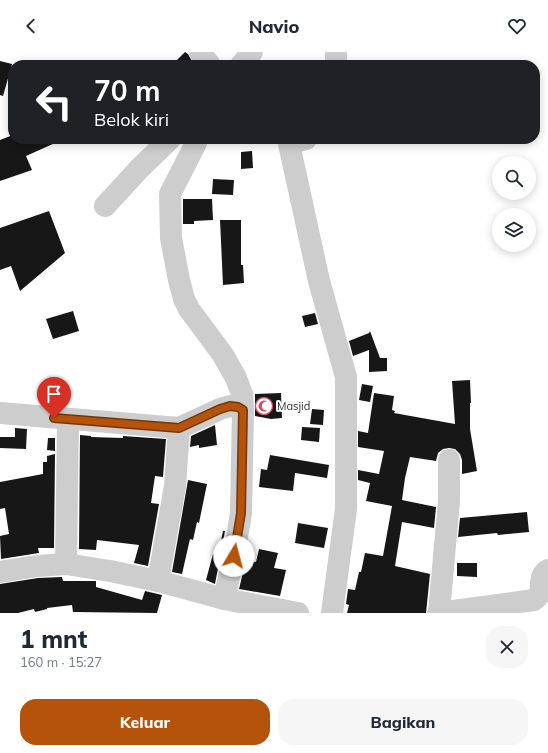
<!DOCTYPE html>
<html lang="id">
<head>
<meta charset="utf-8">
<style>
	body { margin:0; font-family:Mulish,sans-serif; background:#f6f6f7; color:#1f2937; height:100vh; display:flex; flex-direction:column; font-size:15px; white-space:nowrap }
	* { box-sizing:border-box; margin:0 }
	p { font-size:13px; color:#747a83 }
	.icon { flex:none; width:22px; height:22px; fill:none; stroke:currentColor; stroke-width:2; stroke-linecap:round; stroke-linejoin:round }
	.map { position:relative; height:561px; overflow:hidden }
	.drawer { display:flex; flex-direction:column; background:#fff; flex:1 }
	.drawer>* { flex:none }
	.hud { position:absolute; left:8px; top:8px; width:532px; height:84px; border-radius:16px; box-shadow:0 2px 10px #0003; background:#202124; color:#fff; overflow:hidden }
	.fabs { position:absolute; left:492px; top:104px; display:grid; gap:8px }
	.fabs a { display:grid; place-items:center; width:44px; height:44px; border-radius:50%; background:#fff; box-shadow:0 2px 10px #0003; font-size:20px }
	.pin { position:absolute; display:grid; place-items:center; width:34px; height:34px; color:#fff; margin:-41px -17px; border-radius:50% 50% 50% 0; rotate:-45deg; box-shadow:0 0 4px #0007 }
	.pin .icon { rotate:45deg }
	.me { position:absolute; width:44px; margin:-22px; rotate:8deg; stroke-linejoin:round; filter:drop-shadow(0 0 3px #0008) }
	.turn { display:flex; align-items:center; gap:14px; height:84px; padding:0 20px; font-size:18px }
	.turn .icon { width:52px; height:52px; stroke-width:2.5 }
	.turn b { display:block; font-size:28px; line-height:34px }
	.round { display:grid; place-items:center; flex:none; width:42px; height:42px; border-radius:16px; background:#f6f6f7 }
	.head { display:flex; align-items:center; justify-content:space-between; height:68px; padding:0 20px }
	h1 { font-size:24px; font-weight:800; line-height:30px }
	.primary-button { display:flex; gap:8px; margin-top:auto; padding:8px 20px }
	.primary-button a { flex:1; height:46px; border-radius:16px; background:#b45309; color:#fff; font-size:16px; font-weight:800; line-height:46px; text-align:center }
	.primary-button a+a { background:#f6f6f7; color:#1f2937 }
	header { display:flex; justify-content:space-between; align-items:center; height:52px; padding:0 20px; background:#fff; font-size:18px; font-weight:800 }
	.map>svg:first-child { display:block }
	.building { fill:#171717 }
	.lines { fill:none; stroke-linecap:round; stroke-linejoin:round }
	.minor { stroke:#cdcdcd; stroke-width:22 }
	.route-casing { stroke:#753606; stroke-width:10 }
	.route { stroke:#b45309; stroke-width:7 }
	.labels { text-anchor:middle; stroke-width:4; stroke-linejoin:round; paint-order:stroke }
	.poi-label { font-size:11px; fill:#303030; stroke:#fff; text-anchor:start }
</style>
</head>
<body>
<header><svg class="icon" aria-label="back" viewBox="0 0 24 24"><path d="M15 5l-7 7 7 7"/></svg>Navio<svg class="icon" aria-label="heart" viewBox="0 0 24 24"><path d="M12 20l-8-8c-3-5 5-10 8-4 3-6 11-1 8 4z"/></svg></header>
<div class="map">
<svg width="548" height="561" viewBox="0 0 548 561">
	<rect width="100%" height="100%" fill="#fff"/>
	<g class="building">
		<path d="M185,0L188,2L194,13H172Z"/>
		<path d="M0,9L12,12L3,44L0,43Z"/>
		<path d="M13,83V87H64L26,104L32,118L0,129V88Z"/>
		<path d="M252,99L253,116L241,117V100Z"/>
		<path d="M213,127L234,128L233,143L212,142Z"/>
		<path d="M183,147H212L213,168L194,169V172H183Z"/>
		<path d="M49,159L65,201L20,239L11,214L0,218V176Z"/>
		<path d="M220,168H241V213H243L244,231L223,233Z"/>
		<path d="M73,259L79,279L53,287L46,267Z"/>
		<path d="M315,261L318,272L305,275L302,264Z"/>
		<path d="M370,279L380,306H387V319L369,320V298L353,304L349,289L369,281Z"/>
		<path d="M470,328L471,351H470V377L477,419L462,422V408L460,402L455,397L449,396L443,397L438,401L436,409L410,405L405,426L402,448L436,455L434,476L402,470L395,514L430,522L426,561H347L349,553L346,552L348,537L355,538L359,520H361L365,501L383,504L392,454L366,449L370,431L358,428V418L379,422L384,399L358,395V379L368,381L374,341L394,344L392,358L395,359L394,361L455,372L452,329Z"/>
		<path d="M362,332L373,334L370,350L359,348Z"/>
		<path d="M281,341L282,366L271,367L255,364V342Z"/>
		<path d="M312,357L324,358L323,373L310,372Z"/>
		<path d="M215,373L217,393L199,396V393L190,395L191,384Z"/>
		<path d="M302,375L320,376L319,390L301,388Z"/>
		<path d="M15,376L27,377L26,397L0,396V385H15Z"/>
		<path d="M80,383L91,384V385L123,386V384L166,387L163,425L155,424L151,451L159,452L148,514L134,511L139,493L97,488L96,498L79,497Z"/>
		<path d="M48,386H55V399L47,398Z"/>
		<path d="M55,402L54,496H38L39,501L1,507L0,484L9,482L5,456L0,457V430L43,422V410H47V404Z"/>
		<path d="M270,403L329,413L327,426L295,421L293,439L259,435L261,417L267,418Z"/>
		<path d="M188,428L207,432L199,471L197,470L193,488L190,487L182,522L172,520Z"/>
		<path d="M527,460L529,480L498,483L497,481L458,485L460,466Z"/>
		<path d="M298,471L328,476L324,496L295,491Z"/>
		<path d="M223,479H225L215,532L206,528L213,502L218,503Z"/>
		<path d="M259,497L278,501L274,516L286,518L280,544L239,537L246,508L256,510Z"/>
		<path d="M457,511H477V525L457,524Z"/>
		<path d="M62,525L63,529H96V535L142,548L145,539L162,543L157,561L73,560L72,553L47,556V557L35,560L34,557L18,561H0V532L38,526Z"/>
	</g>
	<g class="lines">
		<g class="minor">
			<path d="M200,0L210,13"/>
			<path d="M336,0V13"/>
			<path d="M241,13L252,0"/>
			<path d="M306,87L289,92L319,229L346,325V457L332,561"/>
			<path d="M196,91L170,142L171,186L179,228L184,247L189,257L223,303L236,326L242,342L243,358"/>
			<path d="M105,154L139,117L170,87"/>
			<path d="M0,361L179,376L220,357L230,354L238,355L243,358L241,461L234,504L224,547"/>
			<path d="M66,512L68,368"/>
			<path d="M0,520L37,514L66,512L110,519L158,529L224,547L298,561"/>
			<path d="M158,529L175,434L179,376"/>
			<path d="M439,560L449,449V408"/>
			<path d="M438,561L534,548C535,547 538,545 539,543C543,535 538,523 548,518"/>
		</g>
	</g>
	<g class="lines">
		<g class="route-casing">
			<path id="route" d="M54,366L179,376L220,357L230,354L238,355L243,358L241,461L234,504"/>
		</g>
		<use href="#route" class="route"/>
	</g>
	<defs>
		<g id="mosque-ring" transform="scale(0.9)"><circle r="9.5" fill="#fff" stroke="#d0495c" stroke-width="1.5"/><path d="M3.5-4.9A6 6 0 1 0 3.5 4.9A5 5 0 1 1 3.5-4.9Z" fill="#d0495c"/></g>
	</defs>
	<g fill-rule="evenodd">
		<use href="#mosque-ring" x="264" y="354"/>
	</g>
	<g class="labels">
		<g class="poi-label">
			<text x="277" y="358">Masjid</text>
		</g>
	</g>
</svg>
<div class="fabs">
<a><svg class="icon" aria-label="search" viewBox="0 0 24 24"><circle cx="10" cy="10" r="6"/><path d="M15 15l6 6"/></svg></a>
<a><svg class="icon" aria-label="layers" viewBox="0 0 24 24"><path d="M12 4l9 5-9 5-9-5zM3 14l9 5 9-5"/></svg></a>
</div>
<div class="pin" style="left:54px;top:366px;background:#d93025"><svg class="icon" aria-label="arrive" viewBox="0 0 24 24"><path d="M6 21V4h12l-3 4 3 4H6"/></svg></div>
<svg class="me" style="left:234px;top:504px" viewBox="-20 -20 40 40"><circle r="19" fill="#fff"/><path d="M0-13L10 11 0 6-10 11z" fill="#b45309"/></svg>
<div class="hud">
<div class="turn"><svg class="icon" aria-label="left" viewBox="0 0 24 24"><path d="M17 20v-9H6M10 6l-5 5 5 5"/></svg><div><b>70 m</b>Belok kiri</div></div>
</div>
</div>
<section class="drawer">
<div class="head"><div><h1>1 mnt</h1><p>160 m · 15:27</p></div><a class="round"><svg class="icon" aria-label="close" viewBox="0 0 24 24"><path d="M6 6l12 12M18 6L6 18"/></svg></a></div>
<div class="primary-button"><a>Keluar</a><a>Bagikan</a></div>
</section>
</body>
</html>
